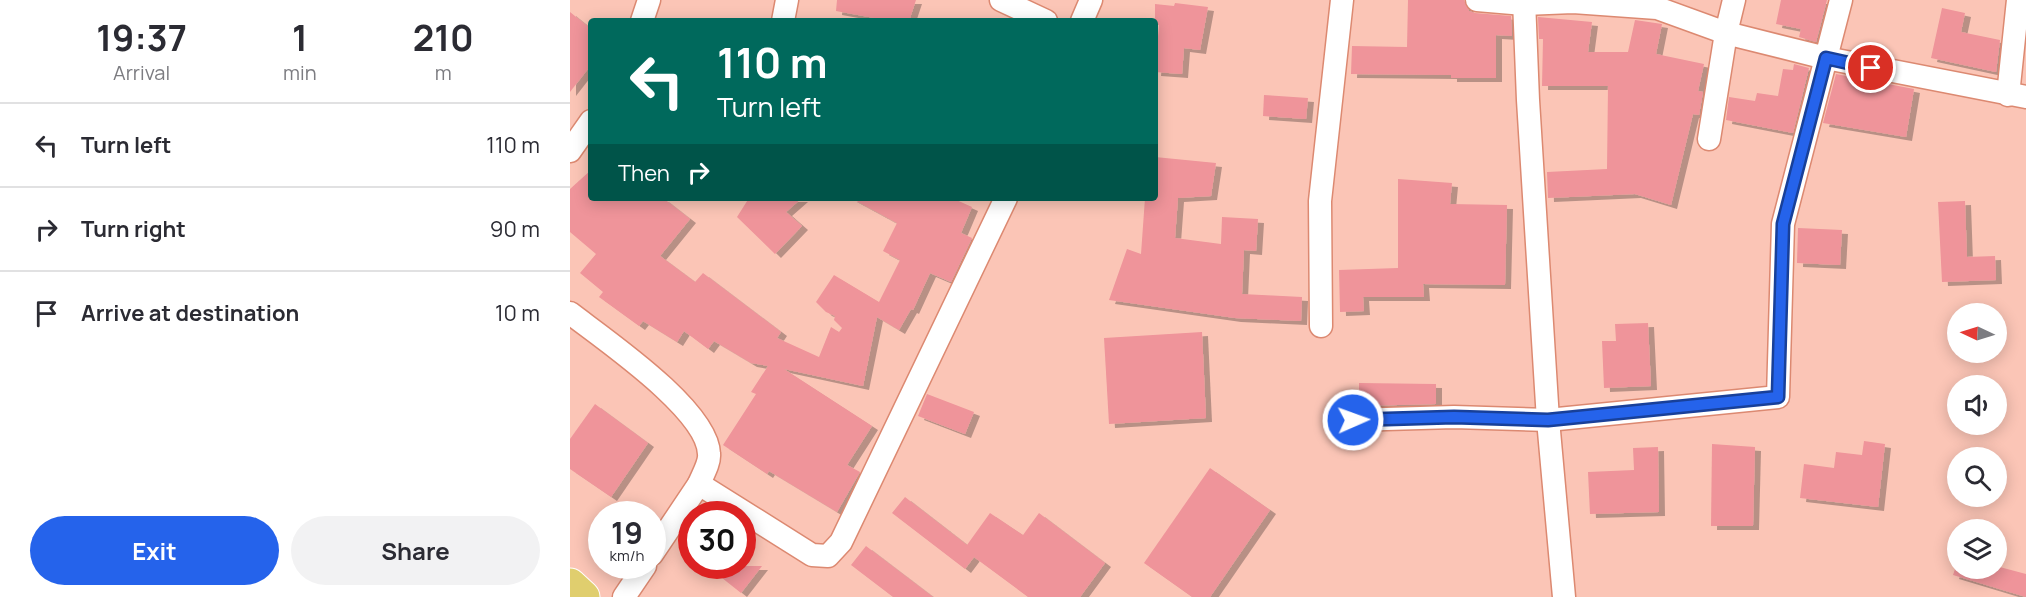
<!DOCTYPE html>
<html lang="en">
<head>
<meta charset="utf-8">
<style>
	body { margin:0; font-family:Manrope,sans-serif; background:#f2f2f3; color:#2b2b33; height:100vh; display:flex; flex-direction:column; font-size:22px; white-space:nowrap }
	* { box-sizing:border-box; margin:0 }
	p { font-size:20px; color:#7c7c81 }
	.icon { flex:none; width:33px; height:33px; fill:none; stroke:currentColor; stroke-width:2; stroke-linecap:round; stroke-linejoin:round }
	.map { position:relative; flex:1; overflow:hidden }
	.panel { display:flex; flex-direction:column; background:#fff; width:570px }
	.panel>* { flex:none }
	.banner { position:absolute; left:18px; top:18px; width:570px; height:183px; border-radius:6px; box-shadow:0 3px 15px #0003; background:#00695c; color:#fff; overflow:hidden }
	.needle { width:39px; rotate:274deg }
	.controls { position:absolute; left:1377px; top:303px; display:grid; gap:12px }
	.controls a { display:grid; place-items:center; width:60px; height:60px; border-radius:50%; background:#fff; box-shadow:0 3px 15px #0003; font-size:30px }
	.speed { position:absolute; left:18px; top:501px; display:flex; gap:12px; font-size:30px; font-weight:700; text-align:center }
	.speed>* { display:grid; place-content:center; width:78px; height:78px; border-radius:50%; background:#fff; box-shadow:0 3px 15px #0003; line-height:1 }
	.speed small { font-size:15px; font-weight:400 }
	.speed .limit { border:9px solid #d22; background:#fff; color:#111 }
	.pin { position:absolute; display:grid; place-items:center; width:51px; height:51px; color:#fff; margin:-26px; border:3px solid #fff; border-radius:50%; box-shadow:0 2px 6px #0007 }
	.me { position:absolute; width:66px; margin:-33px; rotate:88deg; stroke-linejoin:round; filter:drop-shadow(0 0 4px #0008) }
	.turn { display:flex; align-items:center; gap:21px; height:126px; padding:0 30px; font-size:27px }
	.turn .icon { width:78px; height:78px; stroke-width:2.5 }
	.turn b { display:block; font-size:42px; line-height:51px }
	.then { display:flex; align-items:center; height:57px; padding:0 30px; background:#0003; gap:12px; font-size:22px }
	.eta { display:flex; justify-content:space-evenly; align-items:center; height:102px; text-align:center }
	.eta b { font-size:36px; font-weight:700; line-height:42px }
	.action { display:flex; gap:12px; margin-top:auto; padding:12px 30px }
	.action a { flex:1; height:69px; border-radius:36px; background:#2563eb; color:#fff; font-size:24px; font-weight:700; line-height:69px; text-align:center }
	.action a+a { background:#f2f2f3; color:#2b2b33 }
	ul { padding:0; list-style:none }
	li { display:flex; align-items:center; gap:18px; height:84px; padding:0 30px; border-top:2px solid #e1e1e2 }
	li div { flex:1 }
	li b { display:block; font-size:22px }
	li em { font-style:normal }
	main { display:flex; flex:1; min-height:0 }
	.map>svg:first-child { display:block }
	.building { fill:#ef949a; filter:url(#shadow) }
	.lines { fill:none; stroke-linecap:round; stroke-linejoin:round }
	.street-casing { stroke:#dc8971; stroke-width:25 }
	.primary-casing { stroke:#fff; stroke-width:35 }
	.street { stroke:#fff; stroke-width:22 }
	.primary { stroke:#e0ce6e; stroke-width:33 }
	.route-casing { stroke:#184099; stroke-width:15 }
	.route { stroke:#2563eb; stroke-width:10 }
</style>
</head>
<body>
<main>
<section class="panel">
<div class="eta">
<div><b>19:37</b><p>Arrival</p></div>
<div><b>1</b><p>min</p></div>
<div><b>210</b><p>m</p></div>
</div>
<ul>
<li><svg class="icon" aria-label="left" viewBox="0 0 24 24"><path d="M17 20v-9H6M10 6l-5 5 5 5"/></svg><div><b>Turn left</b></div><em>110 m</em></li>
<li><svg class="icon" aria-label="right" viewBox="0 0 24 24"><path d="M7 20v-9h11M14 6l5 5-5 5"/></svg><div><b>Turn right</b></div><em>90 m</em></li>
<li><svg class="icon" aria-label="arrive" viewBox="0 0 24 24"><path d="M6 21V4h12l-3 4 3 4H6"/></svg><div><b>Arrive at destination</b></div><em>10 m</em></li>
</ul>
<div class="action"><a>Exit</a><a>Share</a></div>
</section>
<div class="map">
<svg width="1456" height="597" viewBox="0 0 1456 597">
	<defs>
		<filter id="shadow"><feDropShadow dx="6" dy="4" stdDeviation="0" flood-color="#0004"/></filter>
	</defs>
	<rect width="100%" height="100%" fill="#fbc5b6"/>
	<g class="building">
		<path d="M267,0H346L339,21H321L266,11Z"/>
		<path d="M838,0H894L899,11L905,13L941,16L942,36L926,35V78H881V75L781,74L782,46L837,47Z"/>
		<path d="M1211,0H1257L1246,42L1229,37L1231,29L1206,24Z"/>
		<path d="M605,3L638,7L630,50L614,48L612,74L585,72L589,25H585V4L604,6Z"/>
		<path d="M1372,8L1395,13L1391,32L1430,40L1426,72L1361,58Z"/>
		<path d="M0,12L21,29V65L0,92Z"/>
		<path d="M968,17L1022,22L1018,52H1058L1065,20L1092,24L1086,54L1134,64L1128,91L1133,92L1129,115L1123,114L1101,205L1065,194L978,198L977,172L1037,169L1038,86H972L973,39H969Z"/>
		<path d="M1224,64L1239,68L1223,133L1156,120L1159,97L1185,101L1187,93L1208,96L1213,69L1223,70Z"/>
		<path d="M1266,74L1344,89L1336,137L1253,123Z"/>
		<path d="M694,95L738,98L736,119L693,116Z"/>
		<path d="M585,157L646,163L641,196L608,198L605,238L651,244L652,217L688,219L686,251L674,250L672,294L732,297L731,321L665,318L539,300L557,249L571,254L575,198H585Z"/>
		<path d="M21,170V198H93L120,219L90,256L125,282L133,273L211,332L207,338L249,357L261,327L269,332L272,328L264,320L265,316L256,312L246,302L264,275L309,302L330,260L313,251L327,223L281,198H382L402,207L391,233L402,238L381,282L360,273L343,310L341,309L329,330L307,317L293,386L214,369L302,426L277,465L290,472L267,512L199,471L197,474L153,445L186,394L181,392L198,366L181,363L144,341L138,349L114,331L107,342L73,321L69,326L29,297L33,292L10,273L26,254L0,232V189Z"/>
		<path d="M828,179L882,183L880,204L937,205L935,285L853,284L854,297H793L794,311L770,312L769,270L828,268Z"/>
		<path d="M179,198H232L216,212L232,226L205,254L167,217Z"/>
		<path d="M1395,201L1397,257L1425,256L1426,280L1372,282L1368,202Z"/>
		<path d="M1228,228L1272,230L1270,265L1227,263Z"/>
		<path d="M1078,323L1081,386L1034,388L1032,341H1046L1045,324Z"/>
		<path d="M632,332L636,418L539,424L534,338Z"/>
		<path d="M789,383L866,384V404L789,406Z"/>
		<path d="M357,394L404,412L395,434L348,416Z"/>
		<path d="M25,404L78,443L41,497L0,469V439Z"/>
		<path d="M1294,441L1315,444L1308,507L1230,498L1234,464L1264,468L1266,452L1292,455Z"/>
		<path d="M1142,444L1185,447L1183,526H1141Z"/>
		<path d="M1088,447L1089,512L1020,514L1018,472L1064,470L1063,448Z"/>
		<path d="M640,468L700,510L640,597H622L574,563Z"/>
		<path d="M335,497L397,545L420,513L453,535L469,513L535,563L510,597H458L404,557L395,569L322,513Z"/>
		<path d="M296,546L363,597H323L281,565Z"/>
		<path d="M1388,560V568H1426V566L1456,574V597L1383,575Z"/>
		<path d="M137,566H192L171,593Z"/>
	</g>
	<g class="lines">
		<g class="street-casing">
			<g id="street">
				<path d="M431,0L476,21"/>
				<path d="M907,0L954,4L1003,2L1087,8L1156,33L1256,58L1456,97"/>
				<path d="M954,0L958,100L978,420L994,597"/>
				<path d="M72,21L79,0"/>
				<path d="M213,21L217,0"/>
				<path d="M512,21L521,0"/>
				<path d="M1438,95L1448,0"/>
				<path d="M1139,139L1156,33L1164,0"/>
				<path d="M0,151L21,121"/>
				<path d="M0,313C35,340 138,410 139,454C140,463 132,476 129,484"/>
				<path d="M751,326L750,201L772,0"/>
				<path d="M783,420L884,417L978,420L1208,397L1213,224L1271,0"/>
				<path d="M82,554L129,484L242,555L258,556L271,542L436,198"/>
				<path d="M54,597L75,566"/>
			</g>
		</g>
		<g class="primary-casing">
			<path id="primary" d="M0,585L13,597"/>
		</g>
		<use href="#street" class="street"/>
		<use href="#primary" class="primary"/>
	</g>
	<g class="lines">
		<g class="route-casing">
			<path id="route" d="M783,420L884,417L978,420L1208,397L1213,224L1256,58L1301,68"/>
		</g>
		<use href="#route" class="route"/>
	</g>
</svg>
<div class="controls">
<a><svg class="needle" viewBox="-14 -14 28 28"><path d="M0-13l5 13h-10z" fill="#e53935"/><path d="M0 13l5-13h-10z" fill="#7c7c81"/></svg></a>
<a><svg class="icon" aria-label="sound" viewBox="0 0 24 24"><path d="M4 9h4l5-4v14l-5-4H4zM17 9q2 3 0 6"/></svg></a>
<a><svg class="icon" aria-label="search" viewBox="0 0 24 24"><circle cx="10" cy="10" r="6"/><path d="M15 15l6 6"/></svg></a>
<a><svg class="icon" aria-label="layers" viewBox="0 0 24 24"><path d="M12 4l9 5-9 5-9-5zM3 14l9 5 9-5"/></svg></a>
</div>
<div class="speed"><div>19<small>km/h</small></div><div class="limit">30</div></div>
<div class="pin" style="left:1301px;top:68px;background:#d93025"><svg class="icon" aria-label="arrive" viewBox="0 0 24 24"><path d="M6 21V4h12l-3 4 3 4H6"/></svg></div>
<svg class="me" style="left:783px;top:420px" viewBox="-20 -20 40 40"><circle r="17" fill="#2563eb" stroke="#fff" stroke-width="3"/><path d="M0-11L8 9 0 5-8 9z" fill="#fff"/></svg>
<div class="banner">
<div class="turn"><svg class="icon" aria-label="left" viewBox="0 0 24 24"><path d="M17 20v-9H6M10 6l-5 5 5 5"/></svg><div><b>110 m</b>Turn left</div></div>
<div class="then">Then<svg class="icon" aria-label="right" viewBox="0 0 24 24"><path d="M7 20v-9h11M14 6l5 5-5 5"/></svg></div>
</div>
</div>
</main>
</body>
</html>
